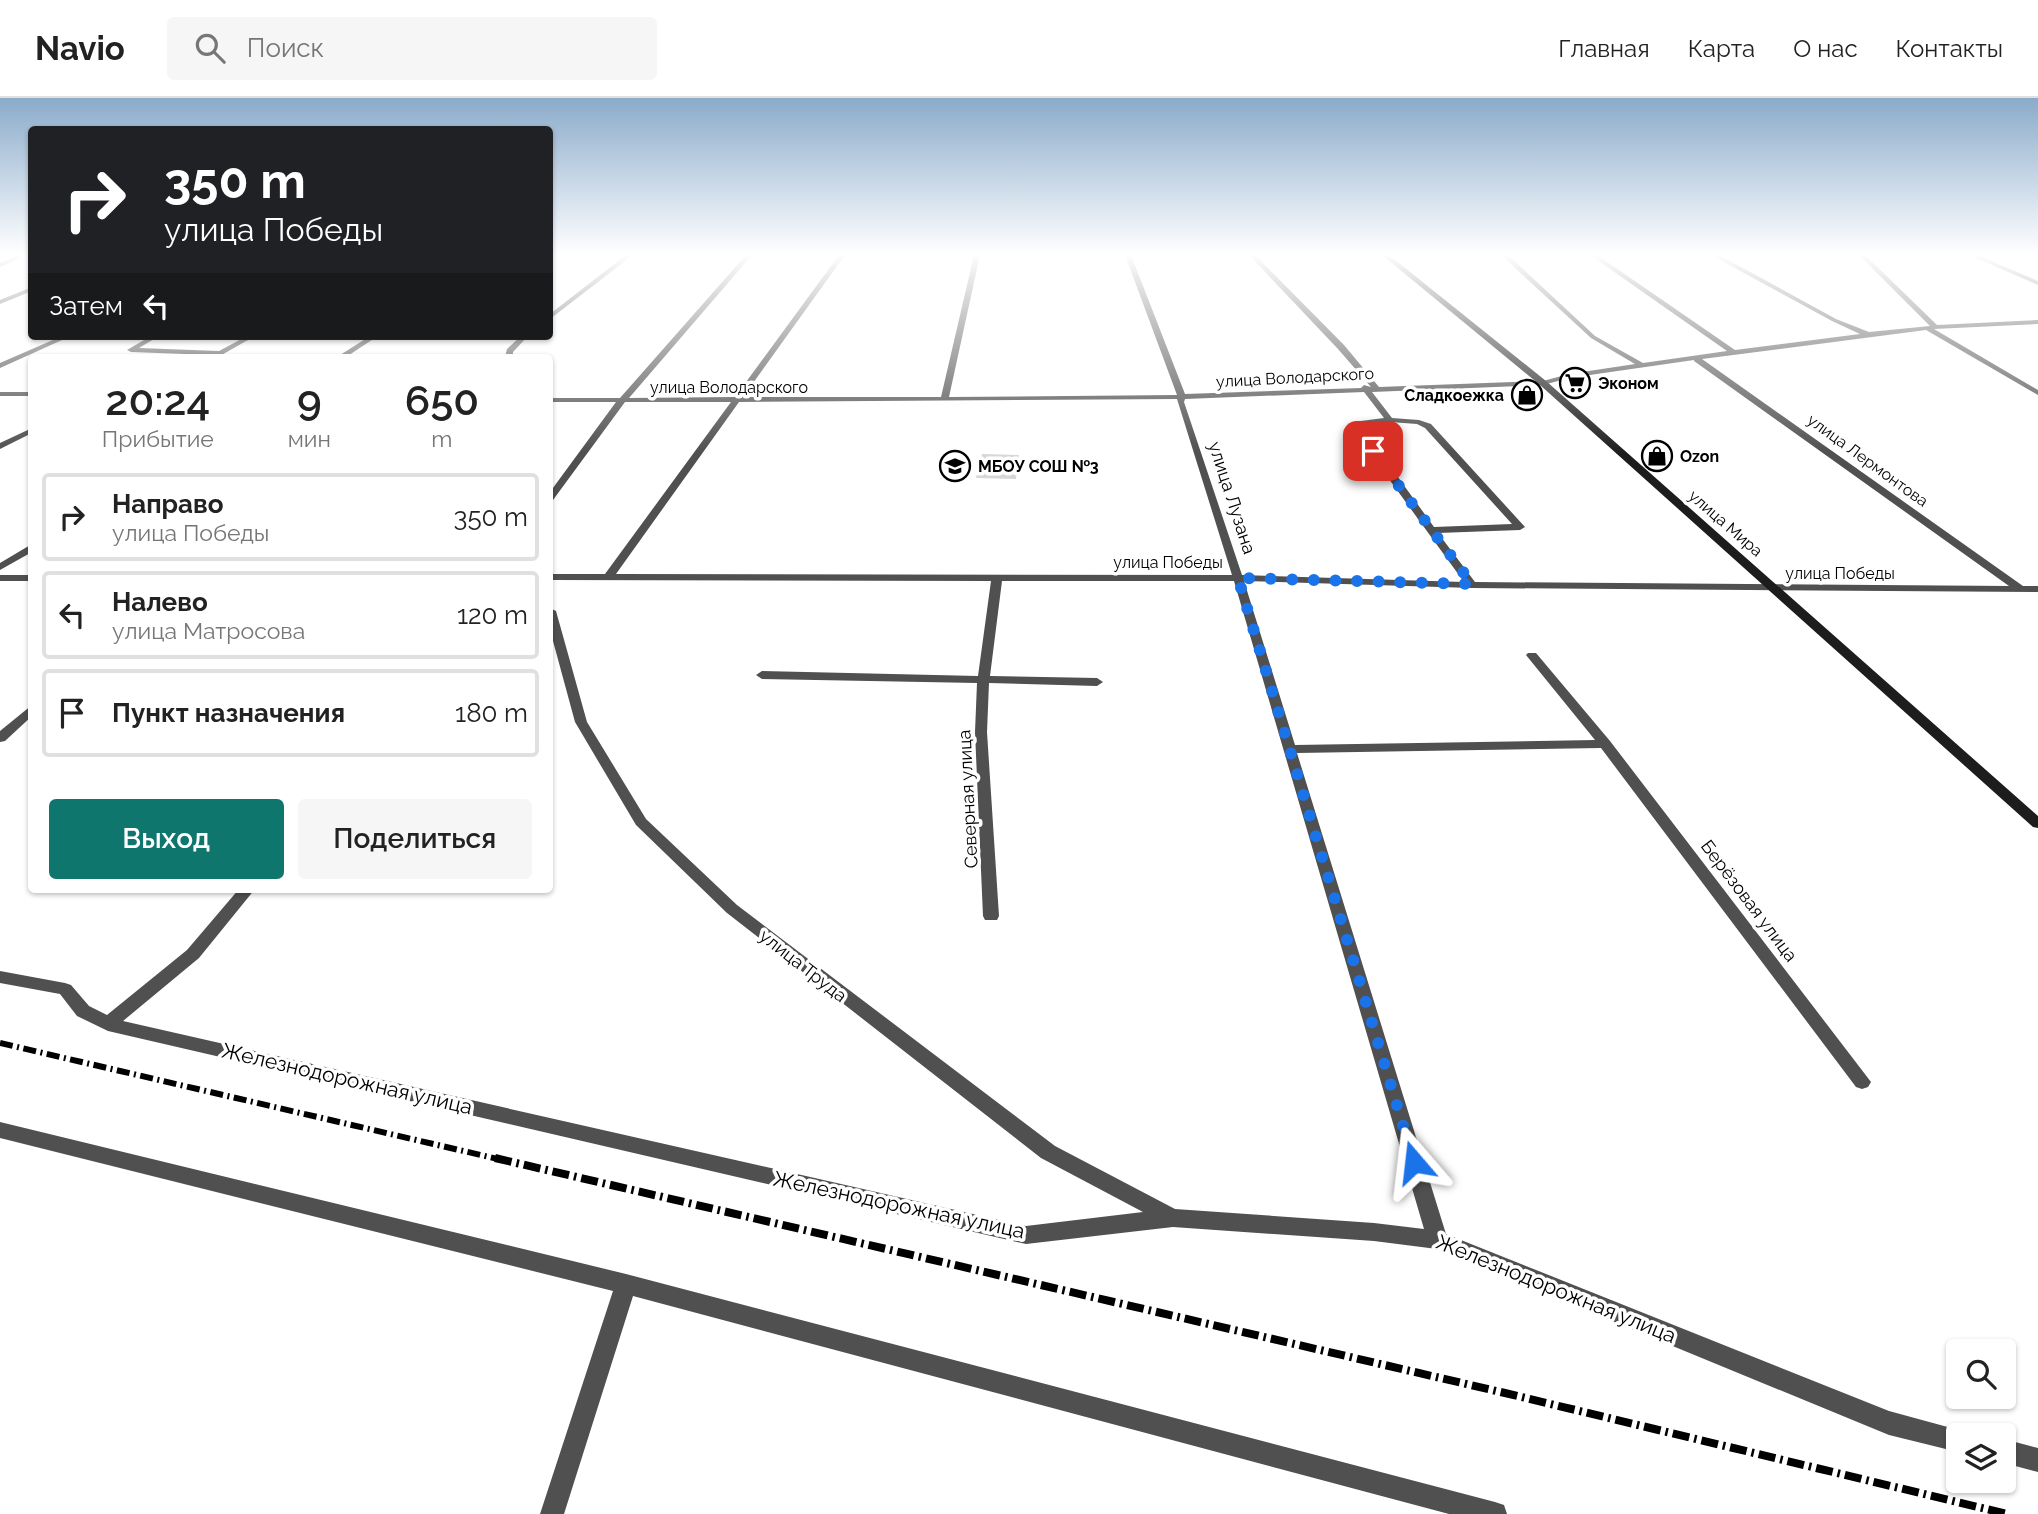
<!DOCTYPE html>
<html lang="ru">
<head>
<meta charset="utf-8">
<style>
	body { margin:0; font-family:Raleway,sans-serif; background:#f6f6f6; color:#222; height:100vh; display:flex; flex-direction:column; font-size:26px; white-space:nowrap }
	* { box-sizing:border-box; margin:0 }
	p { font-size:23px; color:#767676 }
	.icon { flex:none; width:38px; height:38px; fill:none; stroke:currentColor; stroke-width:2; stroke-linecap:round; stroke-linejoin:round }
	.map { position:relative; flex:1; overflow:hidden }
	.side { position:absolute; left:28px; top:256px; width:525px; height:539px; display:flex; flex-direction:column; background:#fff; border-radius:7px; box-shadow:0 2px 5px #0004 }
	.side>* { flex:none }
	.banner { position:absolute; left:28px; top:28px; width:525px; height:214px; border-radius:7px; box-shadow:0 2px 5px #0004; background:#202124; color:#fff; overflow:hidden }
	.tools { position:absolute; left:1946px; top:1241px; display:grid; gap:14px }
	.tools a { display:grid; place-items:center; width:70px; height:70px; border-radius:7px; background:#fff; box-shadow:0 2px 5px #0004; font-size:35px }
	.pin { position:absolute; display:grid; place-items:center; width:60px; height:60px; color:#fff; margin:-30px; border-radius:14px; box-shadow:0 4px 10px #0006 }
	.me { position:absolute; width:77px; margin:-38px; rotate:343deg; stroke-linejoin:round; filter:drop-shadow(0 0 5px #0008) }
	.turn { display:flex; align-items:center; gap:24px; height:147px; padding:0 21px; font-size:32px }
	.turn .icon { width:91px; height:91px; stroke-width:2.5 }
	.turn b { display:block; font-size:49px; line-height:60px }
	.then { display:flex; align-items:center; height:66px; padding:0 21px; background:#0003; gap:14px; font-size:26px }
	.eta { display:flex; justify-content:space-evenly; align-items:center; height:119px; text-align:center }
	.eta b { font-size:42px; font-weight:600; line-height:49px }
	.action { display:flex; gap:14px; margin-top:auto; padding:14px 21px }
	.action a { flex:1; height:80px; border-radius:7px; background:#0f766e; color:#fff; font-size:28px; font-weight:600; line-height:80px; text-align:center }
	.action a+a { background:#f6f6f6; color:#222 }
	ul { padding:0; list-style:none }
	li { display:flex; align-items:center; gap:21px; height:88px; margin:0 14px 10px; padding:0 7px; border:4px solid #e0e0e0; border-radius:7px }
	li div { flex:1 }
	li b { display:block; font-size:26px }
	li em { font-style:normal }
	header { display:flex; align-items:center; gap:42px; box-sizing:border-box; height:98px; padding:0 35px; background:#fff; border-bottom:2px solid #e0e0e0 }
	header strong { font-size:33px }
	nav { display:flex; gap:38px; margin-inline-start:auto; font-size:24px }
	.search { width:490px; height:63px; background:#f6f6f6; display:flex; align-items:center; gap:18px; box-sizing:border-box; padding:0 24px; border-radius:7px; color:#767676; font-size:26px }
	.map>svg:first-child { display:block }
	.green { fill:#d7d7d7 }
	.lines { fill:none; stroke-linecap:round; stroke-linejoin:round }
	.minor { fill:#505050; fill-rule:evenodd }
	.secondary { fill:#1d1d1d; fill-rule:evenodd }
	.rail-far1 { stroke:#000; stroke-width:6; stroke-dasharray:13 4.5 2 4.5; stroke-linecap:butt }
	.rail { stroke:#000; stroke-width:8; stroke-dasharray:17 5 2.5 5; stroke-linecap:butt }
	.route { stroke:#1a73e8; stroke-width:12; stroke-dasharray:0 21.6 }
	.labels { text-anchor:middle; stroke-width:7; stroke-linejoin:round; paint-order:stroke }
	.far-street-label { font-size:16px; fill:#000; stroke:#fff }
	.far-poi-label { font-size:16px; font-weight:bold; fill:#000; stroke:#fff; text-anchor:start }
	.street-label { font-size:18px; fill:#000; stroke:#fff }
	.near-street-label { font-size:21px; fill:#000; stroke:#fff }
</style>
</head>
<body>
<header>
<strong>Navio</strong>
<div class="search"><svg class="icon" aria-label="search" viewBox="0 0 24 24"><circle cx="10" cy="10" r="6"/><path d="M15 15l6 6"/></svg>Поиск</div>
<nav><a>Главная</a><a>Карта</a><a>О нас</a><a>Контакты</a></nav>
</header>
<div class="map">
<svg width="2038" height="1416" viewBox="0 0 2038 1416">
	<rect width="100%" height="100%" fill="#fff"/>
	<path class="green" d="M982,356L1019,357L1016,381L976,380Z"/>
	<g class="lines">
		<g class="minor">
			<path d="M19,157H27L0,169V165Z"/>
			<path d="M626,157H633L550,221V216Z"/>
			<path d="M746,157H752L629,300L735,299L839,157H845L743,299H941L974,157H980L949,299L1177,297L1125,157H1131L1185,296L1361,290L1364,287L1371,289L1338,251L1249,157H1255L1344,247L1379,289L1543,283L1569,276L1635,266L1591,240L1501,157H1508L1595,238L1643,265L1727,253L1590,157H1597L1735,252L1860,236L1832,223L1711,157H1719L1836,221L1869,234L1930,228L1859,157H1865L1937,227L2038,222V226L1934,231L2038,292V297L1926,232L1702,261L2023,488H2038V494L1472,490L1244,483L1295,647L1595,642L1526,557L1528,555H1536L1610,643L1871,984L1868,989L1862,991L1856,989L1601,650L1297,655L1446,1136L1889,1313L1966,1334L1968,1337H1958V1354L1889,1337L1437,1151L1374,1143L1173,1129L1026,1146L108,933L77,918L60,896L0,885V873L65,885L71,887L89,908L107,917L187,852L239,791H255L199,860L123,923L1026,1128L1143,1114L1041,1060L727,815L636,727L575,624L550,532V510L556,513L587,624L646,721L737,807L1055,1048L1175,1111L1374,1125L1424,1131L1234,483H1002L990,578L1097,580L1103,584L1097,588L989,585L987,634L999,818L997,822H985L983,818L975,634L977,585L762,581L756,577L762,573L978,578L991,483L550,482V476H605L731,304H625L553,402L550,403V394L616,304H550V300H620ZM1694,262V263L2009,488L1475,484L1438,435L1520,432L1525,429L1431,326L1419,322L1392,320L1372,294L1543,287L1569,280ZM1364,294L1384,320L1353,324L1354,333L1464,484L1242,477L1184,304L1185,301ZM1177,301L1232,477L616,476L739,304ZM1390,324L1417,326L1425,330L1512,426L1434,429L1361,328Z"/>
			<path d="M1969,157H1977L2038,183V187Z"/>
			<path d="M32,189V193L0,206V202Z"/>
			<path d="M62,238H71L0,270V265Z"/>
			<path d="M151,238H159L139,250L219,253L247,238H255L218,259H209L212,257L131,254L127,252Z"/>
			<path d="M370,238H378L346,259H337Z"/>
			<path d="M521,238H528L513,254V259H505L507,251Z"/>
			<rect x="0" y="294" width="32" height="4"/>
			<path d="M32,330V335L0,351V345Z"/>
			<path d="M32,446V454L0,472V465Z"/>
			<rect x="0" y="477" width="32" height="6"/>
			<path d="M32,607V618L5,643L0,644V633Z"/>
			<path d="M0,1024L626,1176L1495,1404L1504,1407L1507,1416H1449L633,1198L564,1416H540L613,1193L0,1040Z"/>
			<path d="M2004,1341L2038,1350V1374L2004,1365Z"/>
		</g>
		<path class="secondary" d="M1382,157H1389L1546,283L2038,718V730L2033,729L1540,287Z"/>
		<path class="rail-far1" d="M0,945L502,1062"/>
		<path class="rail" d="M495,1060L1505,1295L2007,1416"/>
	</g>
	<linearGradient id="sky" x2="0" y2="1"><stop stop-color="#8aabca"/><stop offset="0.44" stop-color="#fff"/><stop offset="1" stop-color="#fff" stop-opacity="0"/></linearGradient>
	<rect width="2038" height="355" fill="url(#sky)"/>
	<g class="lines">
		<path class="route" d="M1373,353L1472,486L1238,480L1414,1064"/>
	</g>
	<defs>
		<g id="supermarket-ring" transform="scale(1.575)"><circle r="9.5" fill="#fff" stroke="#000" stroke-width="1.5"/><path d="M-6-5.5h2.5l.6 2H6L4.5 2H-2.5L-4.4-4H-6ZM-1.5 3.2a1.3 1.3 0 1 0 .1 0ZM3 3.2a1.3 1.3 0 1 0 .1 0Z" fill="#000"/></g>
		<g id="shop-ring" transform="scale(1.575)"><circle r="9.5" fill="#fff" stroke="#000" stroke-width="1.5"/><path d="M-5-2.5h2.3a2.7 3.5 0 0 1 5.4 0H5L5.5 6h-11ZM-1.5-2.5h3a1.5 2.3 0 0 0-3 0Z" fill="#000"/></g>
		<g id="school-ring" transform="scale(1.575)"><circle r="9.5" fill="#fff" stroke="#000" stroke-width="1.5"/><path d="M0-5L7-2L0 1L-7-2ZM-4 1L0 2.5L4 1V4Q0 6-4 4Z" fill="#000"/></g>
	</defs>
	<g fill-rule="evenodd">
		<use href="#supermarket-ring" x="1575" y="285"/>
		<use href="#shop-ring" x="1527" y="297"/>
		<use href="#shop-ring" x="1657" y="358"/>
		<use href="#school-ring" x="955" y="368"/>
	</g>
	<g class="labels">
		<g class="far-street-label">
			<text transform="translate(1295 279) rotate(-3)" y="6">улица Володарского</text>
			<text x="729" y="295">улица Володарского</text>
			<text transform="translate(1868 362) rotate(36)" y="6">улица Лермонтова</text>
			<text transform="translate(1726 425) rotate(41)" y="6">улица Мира</text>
			<text x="1168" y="470">улица Победы</text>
			<text x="1840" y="481">улица Победы</text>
		</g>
		<g class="far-poi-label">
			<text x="1598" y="291">Эконом</text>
			<text x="1504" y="303" text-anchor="end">Сладкоежка</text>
			<text x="1680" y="364">Ozon</text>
			<text x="978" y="374">МБОУ СОШ №3</text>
		</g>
		<g class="street-label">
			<text transform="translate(1232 400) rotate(72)" y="6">улица Лузана</text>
			<text transform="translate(968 701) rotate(-93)" y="6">Северная улица</text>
			<text transform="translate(1749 803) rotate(53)" y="6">Берёзовая улица</text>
			<text transform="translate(803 868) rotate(38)" y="6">улица Труда</text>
		</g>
		<g class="near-street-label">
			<text transform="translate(347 981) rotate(13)" y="7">Железнодорожная улица</text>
			<text transform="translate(899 1107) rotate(12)" y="7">Железнодорожная улица</text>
			<text transform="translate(1556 1191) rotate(22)" y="7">Железнодорожная улица</text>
		</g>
	</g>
</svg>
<div class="tools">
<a><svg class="icon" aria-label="search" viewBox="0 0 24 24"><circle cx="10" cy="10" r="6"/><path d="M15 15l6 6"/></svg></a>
<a><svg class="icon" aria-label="layers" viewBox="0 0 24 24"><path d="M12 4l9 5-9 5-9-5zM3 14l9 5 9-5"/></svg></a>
</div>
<div class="pin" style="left:1373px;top:353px;background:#d93025"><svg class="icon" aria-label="arrive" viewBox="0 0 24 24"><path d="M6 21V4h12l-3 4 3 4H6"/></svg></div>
<svg class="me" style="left:1414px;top:1064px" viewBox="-20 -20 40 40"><path d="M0-17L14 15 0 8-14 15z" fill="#1a73e8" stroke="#fff" stroke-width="4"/></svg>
<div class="banner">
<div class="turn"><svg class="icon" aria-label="right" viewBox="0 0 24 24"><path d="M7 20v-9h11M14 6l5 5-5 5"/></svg><div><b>350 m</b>улица Победы</div></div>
<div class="then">Затем<svg class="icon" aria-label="left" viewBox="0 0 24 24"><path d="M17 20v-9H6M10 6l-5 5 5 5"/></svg></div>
</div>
<section class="side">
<div class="eta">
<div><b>20:24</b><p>Прибытие</p></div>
<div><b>9</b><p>мин</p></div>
<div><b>650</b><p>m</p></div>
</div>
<ul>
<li><svg class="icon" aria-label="right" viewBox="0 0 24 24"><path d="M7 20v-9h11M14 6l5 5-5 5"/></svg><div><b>Направо</b><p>улица Победы</p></div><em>350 m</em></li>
<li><svg class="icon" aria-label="left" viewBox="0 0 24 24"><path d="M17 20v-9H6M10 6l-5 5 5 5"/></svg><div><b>Налево</b><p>улица Матросова</p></div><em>120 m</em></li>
<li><svg class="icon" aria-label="arrive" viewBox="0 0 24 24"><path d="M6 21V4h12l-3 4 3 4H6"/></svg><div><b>Пункт назначения</b></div><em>180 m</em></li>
</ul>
<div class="action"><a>Выход</a><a>Поделиться</a></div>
</section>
</div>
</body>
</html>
